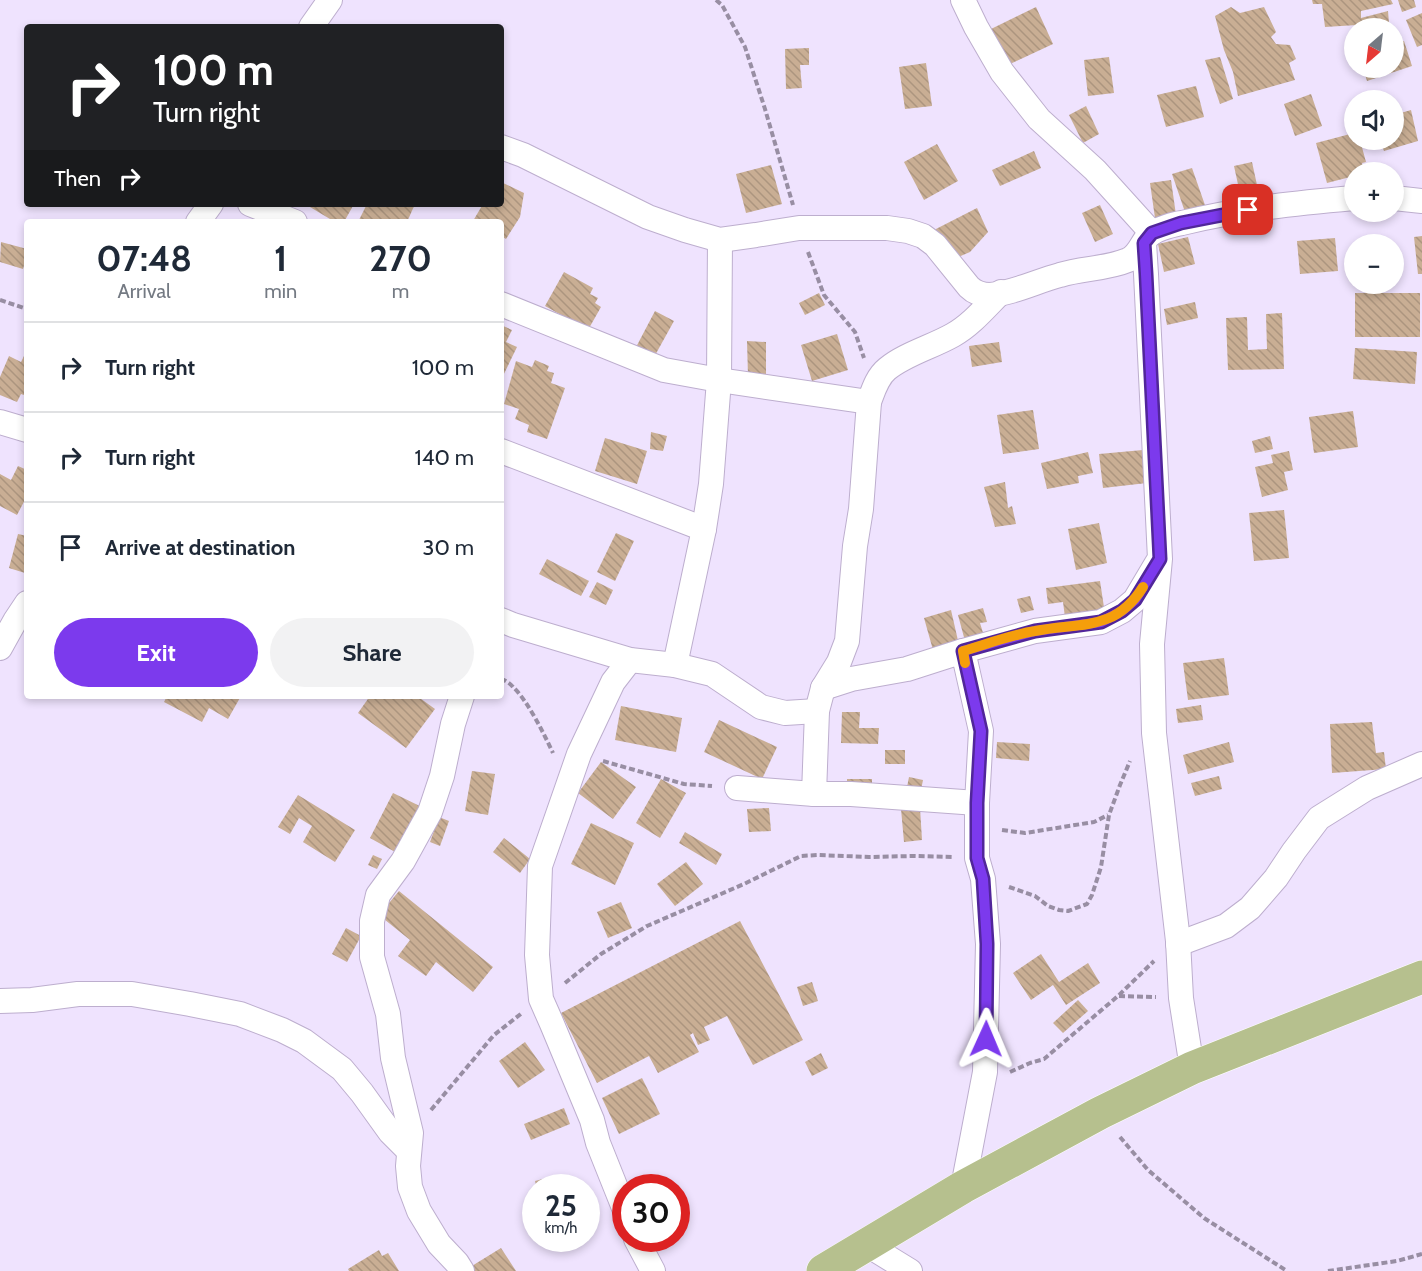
<!DOCTYPE html>
<html lang="en">
<head>
<meta charset="utf-8">
<style>
	body { margin:0; font-family:Cabin,sans-serif; background:#f2f2f3; color:#1f2937; height:100vh; display:flex; flex-direction:column; font-size:22px; white-space:nowrap }
	* { box-sizing:border-box; margin:0 }
	p { font-size:20px; color:#747a83 }
	.icon { flex:none; width:33px; height:33px; fill:none; stroke:currentColor; stroke-width:2; stroke-linecap:round; stroke-linejoin:round }
	.map { position:relative; flex:1; overflow:hidden }
	.side { position:absolute; left:24px; top:219px; width:480px; height:480px; display:flex; flex-direction:column; background:#fff; border-radius:6px; box-shadow:0 3px 9px #0003 }
	.side>* { flex:none }
	.top-card { position:absolute; left:24px; top:24px; width:480px; height:183px; border-radius:6px; box-shadow:0 3px 9px #0003; background:#202124; color:#fff; overflow:hidden }
	.needle { width:39px; rotate:208deg }
	.fabs { position:absolute; left:1344px; top:18px; display:grid; gap:12px }
	.fabs a { display:grid; place-items:center; width:60px; height:60px; border-radius:50%; background:#fff; box-shadow:0 3px 9px #0003; font-size:30px }
	.speed { position:absolute; left:522px; top:1174px; display:flex; gap:12px; font-size:30px; font-weight:700; text-align:center }
	.speed>* { display:grid; place-content:center; width:78px; height:78px; border-radius:50%; background:#fff; box-shadow:0 3px 9px #0003; line-height:1 }
	.speed small { font-size:15px; font-weight:400 }
	.speed .limit { border:9px solid #d22; background:#fff; color:#111 }
	.pin { position:absolute; display:grid; place-items:center; width:51px; height:51px; color:#fff; margin:-26px; border-radius:12px; box-shadow:0 3px 9px #0006 }
	.me { position:absolute; width:66px; margin:-33px; rotate:1deg; stroke-linejoin:round; filter:drop-shadow(0 0 4px #0008) }
	.turn { display:flex; align-items:center; gap:21px; height:126px; padding:0 30px; font-size:27px }
	.turn .icon { width:78px; height:78px; stroke-width:2.5 }
	.turn b { display:block; font-size:42px; line-height:51px }
	.then { display:flex; align-items:center; height:57px; padding:0 30px; background:#0003; gap:12px; font-size:22px }
	.eta { display:flex; justify-content:space-evenly; align-items:center; height:102px; text-align:center }
	.eta b { font-size:36px; font-weight:700; line-height:42px }
	.cta { display:flex; gap:12px; margin-top:auto; padding:12px 30px }
	.cta a { flex:1; height:69px; border-radius:36px; background:#7c3aed; color:#fff; font-size:24px; font-weight:700; line-height:69px; text-align:center }
	.cta a+a { background:#f2f2f3; color:#1f2937 }
	ul { padding:0; list-style:none }
	li { display:flex; align-items:center; gap:18px; height:90px; padding:0 30px; border-top:2px solid #e0e1e3 }
	li div { flex:1 }
	li b { display:block; font-size:22px }
	li em { font-style:normal }
	.map>svg:first-child { display:block }
	.building { fill:url(#building-back-hatch) }
	.lines { fill:none; stroke-linecap:round; stroke-linejoin:round }
	.minor-casing { stroke:#bdaece; stroke-width:26 }
	.primary-casing { stroke:#fff; stroke-width:34 }
	.path { stroke:#988ea3; stroke-width:4; stroke-dasharray:6 3; stroke-linecap:butt }
	.minor { stroke:#fff; stroke-width:24 }
	.primary { stroke:#b6c08e; stroke-width:33 }
	.route-casing { stroke:#51269a; stroke-width:15 }
	.route { stroke:#7c3aed; stroke-width:10 }
	.slow { stroke:#f59e0b; stroke-width:10 }
</style>
</head>
<body>
<div class="map">
<svg width="1422" height="1271" viewBox="0 0 1422 1271">
	<defs>
		<pattern id="building-back-hatch" width="6" height="6" patternUnits="userSpaceOnUse" patternTransform="scale(1.5)"><rect width="6" height="6" fill="#c9ae94"/><path d="M-1 5l2 2M0 0l6 6M5-1l2 2" fill="none" stroke="#ac957f"/></pattern>
	</defs>
	<rect width="100%" height="100%" fill="#efe3fe"/>
	<g class="building">
		<path d="M1312,0H1391L1393,4L1361,11V18L1388,11L1389,23L1369,28H1357V25L1325,27L1322,4H1313Z"/>
		<path d="M1398,0H1414L1416,7L1402,12Z"/>
		<path d="M1036,7L1053,44L1008,65L991,29Z"/>
		<path d="M1231,7L1240,13L1264,7L1276,32L1271,37L1276,44L1290,45L1296,59L1289,63L1295,80L1238,96L1233,72L1224,50L1215,16Z"/>
		<path d="M1422,13V45L1417,47L1406,20Z"/>
		<path d="M1404,41L1412,66L1367,81L1363,68H1394V44Z"/>
		<path d="M809,48V65H800L802,88L786,89L785,49Z"/>
		<path d="M1109,57L1114,93L1088,96L1084,60Z"/>
		<path d="M1220,57L1233,99L1220,104L1205,60Z"/>
		<path d="M926,63L932,106L905,109L899,67Z"/>
		<path d="M1196,86L1204,117L1166,127L1157,95Z"/>
		<path d="M1311,94L1322,126L1295,136L1284,104Z"/>
		<path d="M1086,106L1099,134L1083,143L1069,115Z"/>
		<path d="M1411,110L1418,141L1384,151L1380,140H1394V115Z"/>
		<path d="M1354,133V140H1360L1366,162L1362,163L1365,172H1354V176L1327,183L1316,143Z"/>
		<path d="M937,144L958,181L924,200L904,162Z"/>
		<path d="M1034,151L1041,168L1000,186L992,170Z"/>
		<path d="M1252,162L1257,185L1239,189L1234,166Z"/>
		<path d="M771,165L782,204L746,213L736,174Z"/>
		<path d="M1192,168L1206,208L1186,215L1172,174Z"/>
		<path d="M1171,180L1176,215L1155,218L1150,183Z"/>
		<path d="M501,182L524,193L520,217L506,239L501,236V222H475L473,221L483,204H501Z"/>
		<path d="M312,204H354L344,222H335L310,207Z"/>
		<path d="M367,204H415L407,222H358Z"/>
		<path d="M1100,205L1113,234L1095,242L1082,213Z"/>
		<path d="M977,208L988,232L970,252L956,258L934,230Z"/>
		<path d="M1422,236V274H1418L1414,237Z"/>
		<path d="M1188,237L1195,264L1164,272L1158,244Z"/>
		<path d="M1335,238L1338,271L1300,274L1297,241Z"/>
		<path d="M1,242L27,249V255L23,269L0,262Z"/>
		<rect x="1394" y="258" width="7" height="15"/>
		<path d="M564,272L593,288L590,294L598,298L595,303L601,307L588,330L545,306Z"/>
		<path d="M819,293L825,305L805,315L799,303Z"/>
		<rect x="1355" y="293" width="65" height="44"/>
		<path d="M1195,302L1198,318L1167,325L1164,309Z"/>
		<path d="M655,311L674,321L653,359L634,351Z"/>
		<path d="M1282,313L1284,369L1228,370L1226,318L1247,317L1248,350L1267,349L1266,314Z"/>
		<path d="M501,325L512,330L506,342L517,347L501,380Z"/>
		<path d="M837,334L848,370L812,381L801,345Z"/>
		<path d="M747,341L766,342V377L748,376Z"/>
		<path d="M999,342L1002,362L972,367L969,346Z"/>
		<path d="M1355,348L1417,352L1415,384L1353,379Z"/>
		<path d="M9,356L21,362L24,356L27,357V396L21,394L17,402L0,395V377Z"/>
		<path d="M535,360L549,366L547,371L554,373L551,383L565,388L547,439L527,432L529,425L515,419L519,409L504,404L516,361L532,367Z"/>
		<path d="M1033,410L1039,449L1003,454L997,415Z"/>
		<path d="M1353,411L1358,447L1314,453L1309,417Z"/>
		<path d="M651,432L667,436L663,451L650,449Z"/>
		<path d="M1270,436L1273,449L1255,453L1252,441Z"/>
		<path d="M605,438L647,451L637,484L595,471Z"/>
		<path d="M1143,450L1147,483L1103,488L1099,454Z"/>
		<path d="M1289,451L1293,470L1284,472L1288,490L1262,497L1255,467L1273,463L1271,455Z"/>
		<path d="M1088,452L1093,473L1078,476L1079,483L1047,489L1041,463Z"/>
		<path d="M18,466L27,470V496L17,515L0,506V474L11,480Z"/>
		<path d="M1005,482L1008,508L1012,506L1016,524L995,527L984,487Z"/>
		<path d="M1284,510L1289,558L1254,561L1249,513Z"/>
		<path d="M1099,523L1107,563L1076,570L1068,529Z"/>
		<path d="M616,533L634,541L615,581L597,572Z"/>
		<path d="M18,534L27,536V568L25,573L9,568Z"/>
		<path d="M547,559L589,581L581,596L539,574Z"/>
		<path d="M1100,581L1105,614L1066,625L1063,602L1048,604L1046,588Z"/>
		<path d="M597,582L613,590L606,605L589,597Z"/>
		<path d="M1030,596L1034,610L1021,613L1017,599Z"/>
		<path d="M983,608L987,622L980,623L984,636L965,641L958,615Z"/>
		<path d="M951,610L959,645L933,650L924,618Z"/>
		<path d="M1224,658L1229,695L1188,700L1183,663Z"/>
		<path d="M167,696H241L228,719L209,708L202,722L164,702Z"/>
		<path d="M370,696H417L435,709L406,748L358,713Z"/>
		<path d="M1201,705L1203,720L1178,723L1176,709Z"/>
		<path d="M621,706L682,718L676,752L615,740Z"/>
		<path d="M842,712H860L859,728H879L878,744L841,743Z"/>
		<path d="M719,720L777,747L762,779L704,752Z"/>
		<path d="M1372,722L1376,753L1384,752L1386,769L1332,773L1330,724Z"/>
		<path d="M997,742L1030,744L1029,761L996,758Z"/>
		<path d="M1229,742L1234,762L1188,774L1183,755Z"/>
		<rect x="885" y="750" width="20" height="14"/>
		<path d="M601,762L636,787L613,819L578,793Z"/>
		<path d="M472,771L495,774L488,815L465,811Z"/>
		<path d="M1219,776L1222,789L1195,796L1191,783Z"/>
		<path d="M909,777L923,780L920,795L906,792Z"/>
		<path d="M661,779L686,793L660,838L636,823Z"/>
		<rect x="847" y="779" width="25" height="14"/>
		<path d="M393,793L428,810L397,853L370,838Z"/>
		<path d="M298,795L355,830L335,862L303,842L312,826L299,818L290,834L278,827Z"/>
		<path d="M769,808L771,831L749,832L747,809Z"/>
		<path d="M920,808L922,840L904,842L901,809Z"/>
		<path d="M439,817L449,821L440,846L430,842Z"/>
		<path d="M591,823L634,843L615,885L571,864Z"/>
		<path d="M685,832L722,854L716,865L679,843Z"/>
		<path d="M504,838L530,859L520,873L493,852Z"/>
		<path d="M373,855L382,859L377,869L368,865Z"/>
		<path d="M686,862L703,884L675,906L657,884Z"/>
		<path d="M399,891L493,967L473,992L436,962L426,976L398,956L410,940L379,915Z"/>
		<path d="M621,902L632,928L608,938L597,912Z"/>
		<path d="M740,921L803,1040L753,1065L727,1016L704,1027L710,1040L698,1045L693,1033L690,1035L699,1052L658,1073L649,1056L597,1083L561,1013Z"/>
		<path d="M346,928L361,936L347,962L332,954Z"/>
		<path d="M1041,954L1059,982L1088,963L1100,983L1066,1005L1053,985L1031,1000L1013,973Z"/>
		<path d="M812,982L818,1001L803,1006L797,987Z"/>
		<path d="M1078,1000L1088,1011L1063,1033L1053,1023Z"/>
		<path d="M525,1042L545,1070L518,1088L499,1061Z"/>
		<path d="M821,1053L828,1068L812,1076L805,1062Z"/>
		<path d="M642,1078L660,1114L619,1134L602,1098Z"/>
		<path d="M564,1108L570,1124L531,1140L524,1124Z"/>
		<path d="M551,1177L554,1188H537L535,1181Z"/>
		<path d="M586,1200L599,1219L586,1227Z"/>
		<path d="M501,1248L516,1271H468L467,1269Z"/>
		<path d="M379,1250L382,1256L388,1253L399,1271H349L348,1269Z"/>
	</g>
	<g class="lines">
		<g class="minor-casing">
			<g id="minor">
				<path d="M963,0L976,27L1002,72L1039,119L1095,170L1152,233"/>
				<path d="M311,27L330,0"/>
				<path d="M501,147L523,155L648,217L685,230L720,240L756,235L799,228H887L908,231L923,236L935,245L969,287C975,293 981,295 990,295C1014,293 1037,281 1060,275C1082,268 1107,269 1128,260C1141,254 1142,239 1152,233C1158,229 1174,224 1182,223C1239,209 1297,203 1354,198"/>
				<path d="M1394,198L1422,201"/>
				<path d="M250,204L295,222"/>
				<path d="M198,222L211,204"/>
				<path d="M1144,243L1146,274L1160,559L1152,644L1154,733L1178,941L1181,998L1192,1068"/>
				<path d="M501,304L664,370L719,380L869,402"/>
				<path d="M0,422L27,430"/>
				<path d="M501,451L704,529"/>
				<path d="M501,620L513,625L630,660L675,665L712,674L761,707L785,713L817,711"/>
				<path d="M0,648L15,621L27,603"/>
				<path d="M963,651L1035,631L1101,622L1122,611L1135,600L1157,563"/>
				<path d="M675,665L704,529L711,484L719,380L720,240"/>
				<path d="M823,688L851,679L907,669L963,651L981,731L977,803V858L983,879L988,944L985,1072L963,1187"/>
				<path d="M462,696L453,724L442,776L430,812L403,861L378,895L372,921V957L388,1014L393,1058L411,1133L408,1166L410,1187L419,1211L439,1244L457,1263L462,1271"/>
				<path d="M737,788L814,794H851L977,803"/>
				<path d="M814,794L817,711L823,688L839,662L847,641L855,546L861,509L869,402C873,391 877,377 887,369C905,354 932,347 953,335C971,325 986,307 1001,292"/>
				<path d="M1178,944L1226,926L1250,908L1276,878L1294,851L1319,818L1367,788L1422,764"/>
				<path d="M0,1001L32,1000L78,994H132L190,1004L240,1014L282,1030L304,1041L342,1069L362,1093L390,1132L409,1151"/>
				<path d="M626,1213L598,1143L592,1120L552,1024L541,999L537,955L540,866L579,754L613,682L630,660"/>
				<path d="M636,1239L653,1271"/>
				<path d="M866,1244L910,1271"/>
			</g>
		</g>
		<g class="primary-casing">
			<path id="primary" d="M823,1271L963,1187L1100,1113L1192,1068L1422,977"/>
		</g>
		<g class="path">
			<path d="M716,0L722,5L745,47L765,109L793,205"/>
			<path d="M808,252L824,295L855,332L864,358"/>
			<path d="M0,300L27,309"/>
			<path d="M501,678C505,681 510,683 513,687C528,701 544,734 553,753"/>
			<path d="M603,761L684,784L712,786"/>
			<path d="M1002,830L1025,833L1094,822L1108,815"/>
			<path d="M1009,887L1035,896L1048,906L1059,910L1068,911L1087,904L1092,895L1101,867L1109,815L1120,785L1130,761"/>
			<path d="M565,983L601,954L647,926L744,884L801,856L818,855L869,857L914,856L953,857"/>
			<path d="M1119,996L1156,997"/>
			<path d="M1010,1072L1030,1063L1044,1059L1118,996L1154,961"/>
			<path d="M431,1110L494,1035L522,1013"/>
			<path d="M1120,1137L1148,1170L1204,1218L1287,1271"/>
			<path d="M1328,1271L1397,1261L1422,1254"/>
		</g>
		<use href="#minor" class="minor"/>
		<use href="#primary" class="primary"/>
	</g>
	<g class="lines">
		<g class="route-casing">
			<path id="route" d="M986,1039L987,944L983,879L977,858V803L981,731L963,651L1035,631L1101,622L1122,611L1135,600L1160,559L1146,274L1144,243L1152,233L1181,223L1248,210"/>
		</g>
		<use href="#route" class="route"/>
		<path class="slow" d="M965,663L963,651C987,644 1011,635 1035,631C1080,622 1115,632 1143,587"/>
	</g>
</svg>
<div class="fabs">
<a><svg class="needle" viewBox="-14 -14 28 28"><path d="M0-13l5 13h-10z" fill="#e53935"/><path d="M0 13l5-13h-10z" fill="#747a83"/></svg></a>
<a><svg class="icon" aria-label="sound" viewBox="0 0 24 24"><path d="M4 9h4l5-4v14l-5-4H4zM17 9q2 3 0 6"/></svg></a>
<a>+</a>
<a>−</a>
</div>
<div class="speed"><div>25<small>km/h</small></div><div class="limit">30</div></div>
<div class="pin" style="left:1248px;top:210px;background:#d93025"><svg class="icon" aria-label="arrive" viewBox="0 0 24 24"><path d="M6 21V4h12l-3 4 3 4H6"/></svg></div>
<svg class="me" style="left:986px;top:1039px" viewBox="-20 -20 40 40"><path d="M0-17L14 15 0 8-14 15z" fill="#7c3aed" stroke="#fff" stroke-width="4"/></svg>
<div class="top-card">
<div class="turn"><svg class="icon" aria-label="right" viewBox="0 0 24 24"><path d="M7 20v-9h11M14 6l5 5-5 5"/></svg><div><b>100 m</b>Turn right</div></div>
<div class="then">Then<svg class="icon" aria-label="right" viewBox="0 0 24 24"><path d="M7 20v-9h11M14 6l5 5-5 5"/></svg></div>
</div>
<section class="side">
<div class="eta">
<div><b>07:48</b><p>Arrival</p></div>
<div><b>1</b><p>min</p></div>
<div><b>270</b><p>m</p></div>
</div>
<ul>
<li><svg class="icon" aria-label="right" viewBox="0 0 24 24"><path d="M7 20v-9h11M14 6l5 5-5 5"/></svg><div><b>Turn right</b></div><em>100 m</em></li>
<li><svg class="icon" aria-label="right" viewBox="0 0 24 24"><path d="M7 20v-9h11M14 6l5 5-5 5"/></svg><div><b>Turn right</b></div><em>140 m</em></li>
<li><svg class="icon" aria-label="arrive" viewBox="0 0 24 24"><path d="M6 21V4h12l-3 4 3 4H6"/></svg><div><b>Arrive at destination</b></div><em>30 m</em></li>
</ul>
<div class="cta"><a>Exit</a><a>Share</a></div>
</section>
</div>
</body>
</html>
